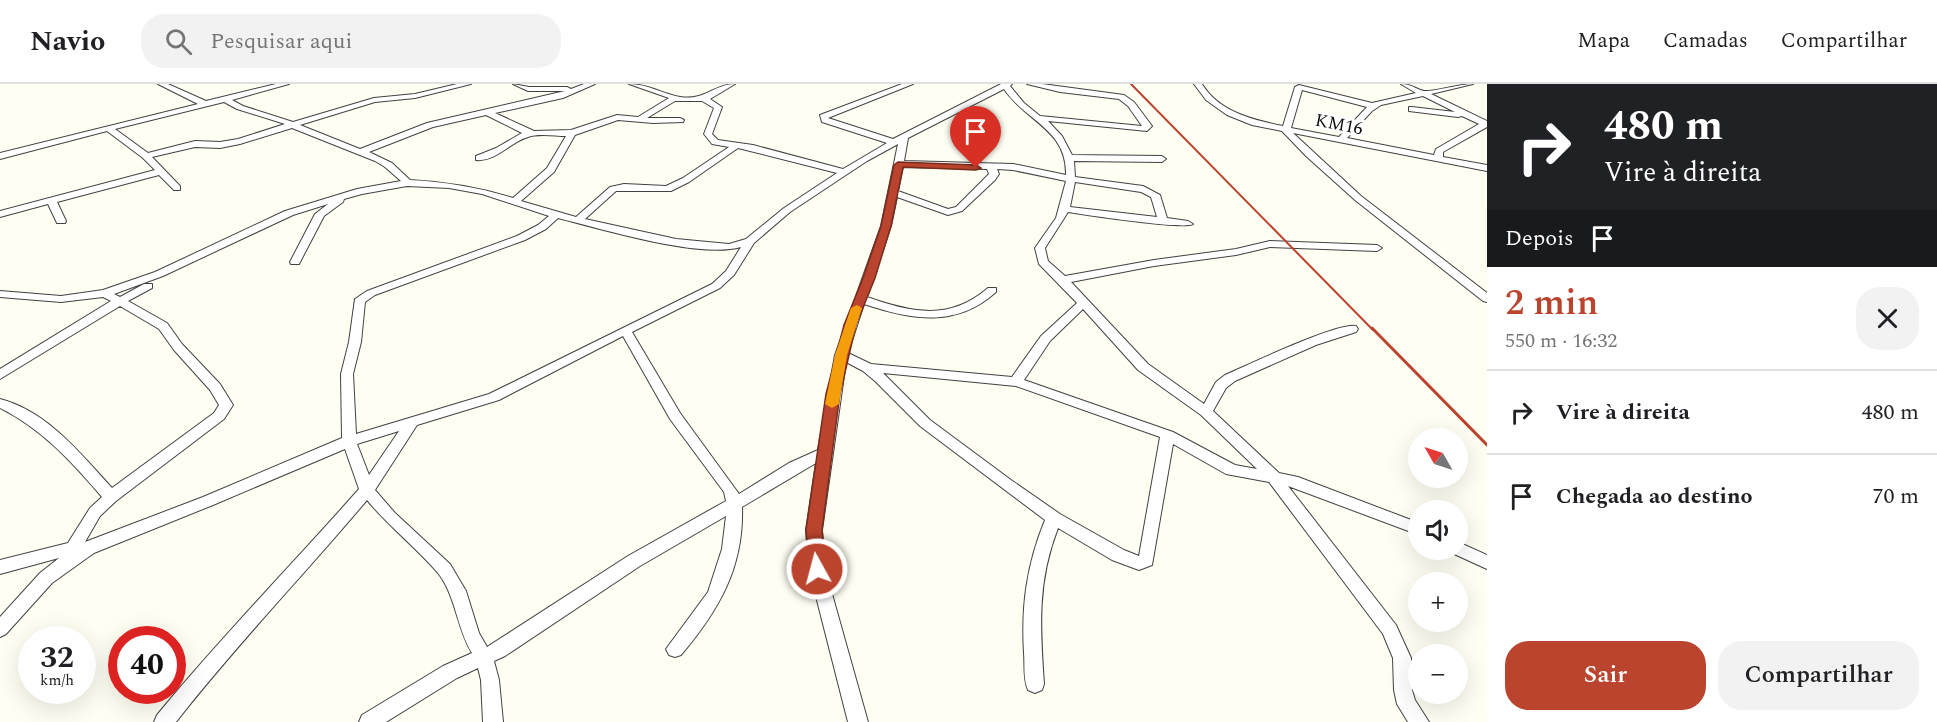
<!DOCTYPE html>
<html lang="pt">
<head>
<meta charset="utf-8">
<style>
	body { margin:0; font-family:Spectral,serif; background:#f2f2f2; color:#202124; height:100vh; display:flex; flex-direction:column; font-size:22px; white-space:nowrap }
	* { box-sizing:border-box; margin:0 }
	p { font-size:20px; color:#757577 }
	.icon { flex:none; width:33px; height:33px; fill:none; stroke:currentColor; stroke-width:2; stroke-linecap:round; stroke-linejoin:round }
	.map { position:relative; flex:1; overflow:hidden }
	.drawer { display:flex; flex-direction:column; background:#fff; width:450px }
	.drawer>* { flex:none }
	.guide { background:#202124; color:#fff; overflow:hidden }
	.needle { width:39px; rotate:309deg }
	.controls { position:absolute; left:1408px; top:344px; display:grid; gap:12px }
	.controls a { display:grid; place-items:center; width:60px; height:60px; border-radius:50%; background:#fff; box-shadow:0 6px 24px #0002; font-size:30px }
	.speed { position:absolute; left:18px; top:542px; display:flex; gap:12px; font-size:30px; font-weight:700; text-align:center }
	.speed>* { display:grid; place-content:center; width:78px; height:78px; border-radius:50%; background:#fff; box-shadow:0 6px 24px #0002; line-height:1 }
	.speed small { font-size:15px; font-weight:400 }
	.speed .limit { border:9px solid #d22; background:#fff; color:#111 }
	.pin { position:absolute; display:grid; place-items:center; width:51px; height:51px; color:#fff; margin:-62px -26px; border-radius:50% 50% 50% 0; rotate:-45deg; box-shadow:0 0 6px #0007 }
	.pin .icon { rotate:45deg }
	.me { position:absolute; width:66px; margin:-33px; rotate:353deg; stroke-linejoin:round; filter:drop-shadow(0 0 4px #0008) }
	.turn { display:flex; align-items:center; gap:21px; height:126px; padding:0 18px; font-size:27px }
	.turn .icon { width:78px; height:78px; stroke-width:2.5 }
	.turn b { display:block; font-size:42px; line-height:51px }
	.then { display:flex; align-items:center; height:57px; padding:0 18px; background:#0003; gap:12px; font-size:22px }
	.round { display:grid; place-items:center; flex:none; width:63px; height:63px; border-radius:24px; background:#f2f2f2 }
	.overview { display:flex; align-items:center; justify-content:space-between; height:102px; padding:0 18px }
	h1 { font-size:36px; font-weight:600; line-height:45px; color:#ba442d }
	.cta { display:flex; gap:12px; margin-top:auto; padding:12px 18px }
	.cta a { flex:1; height:69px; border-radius:24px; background:#ba442d; color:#fff; font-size:24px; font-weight:600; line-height:69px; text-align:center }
	.cta a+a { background:#f2f2f2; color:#202124 }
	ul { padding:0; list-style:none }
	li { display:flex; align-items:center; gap:18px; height:84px; padding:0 18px; border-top:2px solid #e0e0e0 }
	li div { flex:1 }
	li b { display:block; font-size:22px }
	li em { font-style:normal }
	header { display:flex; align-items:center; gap:36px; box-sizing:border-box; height:84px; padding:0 30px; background:#fff; border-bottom:2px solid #e0e0e0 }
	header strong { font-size:28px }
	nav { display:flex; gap:33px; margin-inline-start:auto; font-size:21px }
	.search { width:420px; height:54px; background:#f2f2f2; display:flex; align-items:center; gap:15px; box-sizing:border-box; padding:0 21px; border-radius:24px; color:#757577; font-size:22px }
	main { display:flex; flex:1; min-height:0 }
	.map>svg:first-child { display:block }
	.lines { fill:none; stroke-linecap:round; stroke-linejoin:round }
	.minor-casing { stroke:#424242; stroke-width:2 }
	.minor { fill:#fff; fill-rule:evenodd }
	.rail-far1 { stroke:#ba442d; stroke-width:2 }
	.rail { stroke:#ba442d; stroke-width:3 }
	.route { fill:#ba442d; stroke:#792c1d; stroke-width:1.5 }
	.slow { fill:#f59e0b }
	.labels { text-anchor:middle; stroke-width:6; stroke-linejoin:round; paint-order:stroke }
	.far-street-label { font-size:18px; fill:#0f0f0f; stroke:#fff }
</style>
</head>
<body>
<header>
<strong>Navio</strong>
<div class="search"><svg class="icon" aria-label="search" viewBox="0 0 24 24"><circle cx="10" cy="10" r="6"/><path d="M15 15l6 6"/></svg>Pesquisar aqui</div>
<nav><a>Mapa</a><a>Camadas</a><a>Compartilhar</a></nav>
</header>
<main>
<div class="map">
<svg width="1487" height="638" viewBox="0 0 1487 638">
	<rect width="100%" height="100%" fill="#fefef3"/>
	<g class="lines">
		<g class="minor-casing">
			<g id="minor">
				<path d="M158,0H168L206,17L276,0H289L232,16L243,22L293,38L374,14L415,10L457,0H471L415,14L375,18L300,41L360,65L427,39L565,7H528L513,0L529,3H567L571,5L584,0H595L563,14L495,29L534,47L571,46L617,31L638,33L669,14L629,0C648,0 663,10 680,13C705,17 714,0 735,0L710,15L722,23L712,50L718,56L753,61L843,85L887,59L822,38L820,31L902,0H913L828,34L893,55L1001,0H1012L1010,2L1024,19L1040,32L1142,42L1128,22L1119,15L1060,8L1027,0H1042L1124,11L1134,18L1152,42L1147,47L1048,37L1062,52L1072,71L1162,72L1166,75L1162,78L1074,77L1075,93L1143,102L1160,111L1167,134L1188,137L1193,140C1185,146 1087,131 1068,128L1045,164L1048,177L1065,192L1154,176L1236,165L1270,157L1377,161L1382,164L1377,167L1270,163L1236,171L1154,182L1071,198L1148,280L1204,320L1216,298L1225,291C1248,281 1338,238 1356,242L1358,245L1356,248L1316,261L1235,297L1226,304L1213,327L1279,389L1298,393L1419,439V451L1288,402L1396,541L1411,574L1412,606L1415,616L1429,638H1408L1397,620L1394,606L1393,574L1383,550L1269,398L1226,390L1173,360L1152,481L1139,486L1112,476L1058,444C1037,498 1040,543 1044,600L1042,606L1035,609L1028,606C1023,595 1025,581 1024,569C1021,521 1027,480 1045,436L920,342L875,297L863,287L846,278L822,446L825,485L868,638H848L809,485L806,446L816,379L742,423C744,483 719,526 681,571L675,573L669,571L666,565L708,508L722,465L726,432L640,482L505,572L494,577L499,596L503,638H483L481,596L478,584L457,594L386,638H359L362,631L443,582L472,569C457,545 456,512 438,489C417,464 389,443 367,416C304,491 236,561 176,638H154L157,631C221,553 292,481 359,405L345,365L213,421L94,469L52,499L6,550L0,553V533L40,489L59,474L0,490V476L68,459L90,424L102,413C71,377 42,345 0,324V315C47,327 81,370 112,404L214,329L219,321L210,306L174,266L159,245L120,222L0,295V285L111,217L103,213L61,218L0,213V207L61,212L103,206L155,188L285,127L357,105L401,97L385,83L375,77L292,44L240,60L220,64L195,63L152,73L180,102V106H174L159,91L57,118L66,137L65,139H57L48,120L0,133V127L155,86L143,74L107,47L0,75V69L198,20ZM1004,5C1026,38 1067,45 1066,91L1013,80L904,77L908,54ZM675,17H702L714,24L704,50L712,60L729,63L683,94L666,102L624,100L610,103L576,133L521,117L554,88L575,51L618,36L653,39L683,38L684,36L680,34H647ZM224,18L237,25L285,40L238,55L220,58L195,57L148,69L115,45ZM486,31L522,49L496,64L476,72V76C496,78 510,58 528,53C538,49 555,52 566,52L547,84L513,114C478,103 446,98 410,96L392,79L369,68L433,43ZM898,60L881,142L835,271L818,366L789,379L739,410L680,329L632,248L720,204L734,191L754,159L790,128L867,77ZM738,64L837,89L784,124L746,155L729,160L676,155L585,135L616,107H671L689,98ZM903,83L987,85L989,90L956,123L948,125L898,107ZM997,85L1013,86L1066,97L1056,134L1035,164L1039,180L1077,219L1041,252L1012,293L871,280L848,269L864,220C912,236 956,244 996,208V204H988C950,237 912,229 867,213L891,142L897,113L948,131L962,127L995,96L999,90ZM1075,98L1141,108L1151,113L1157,133L1070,123ZM407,102L449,104L482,110L549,132L538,141L517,152L367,207L355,215L349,258L341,290L342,354L203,413L85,458L100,432L116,417L224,335L233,321L220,300L182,260L167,239L128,217L152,204V200H144L120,213L114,210L163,192L293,131L328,120L315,130L290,178L291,180H299L324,132L343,118L344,115L362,110ZM558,134C602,145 700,175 741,163L726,187L712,200L489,310L356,350L353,290L361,258L365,218L375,211L525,156L546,145ZM1083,225L1138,286L1201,331L1257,385L1235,381L1173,348L1024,296L1050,257ZM623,252L670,335L724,408L726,417L628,472L487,563L479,549L466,507L450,480L395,429L375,406L417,341L499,316ZM883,289L1016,302L1160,353L1139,472L1124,466L1060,430L1011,396L930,336ZM399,347L369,391L357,360Z"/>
				<path d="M1194,0H1202C1219,28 1253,36 1283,42L1295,3L1299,1L1372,19L1416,9L1401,0C1412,0 1415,5 1424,7C1432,8 1460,0 1473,0L1431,10L1487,37V43L1443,68V73L1487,81V87L1293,49L1361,112L1487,209V218L1483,217L1355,116L1306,72L1282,47L1252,41L1227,31L1206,16ZM1302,6L1367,23L1339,53L1291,44ZM1423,12L1455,28L1412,23H1409V27L1458,33L1462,32L1479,40L1436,65L1434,71L1347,54L1372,27L1381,21Z"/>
				<path d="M1458,458L1487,471V485L1452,469L1450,465H1458Z"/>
			</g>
		</g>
		<use href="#minor" class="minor"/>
		<path class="rail-far1" d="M1131,0L1373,246"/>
		<path class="rail" d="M1372,244L1487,361"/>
	</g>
	<path class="route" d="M898,78L976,81L981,84L976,86L903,83L891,142L875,194L856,241L840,310L822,446L826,485L823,490L817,492L811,490L809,485L806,446L826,310L844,241L863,194L881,142L894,81Z"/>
	<path class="slow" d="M857,221L862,224L847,271L839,320L832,324L825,320L835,271L851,224Z"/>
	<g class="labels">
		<g class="far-street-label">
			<text transform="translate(1339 40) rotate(11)" y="6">KM16</text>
		</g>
	</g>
</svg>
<div class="controls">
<a><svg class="needle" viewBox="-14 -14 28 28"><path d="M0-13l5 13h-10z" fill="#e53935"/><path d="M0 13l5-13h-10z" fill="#757577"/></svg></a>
<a><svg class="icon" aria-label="sound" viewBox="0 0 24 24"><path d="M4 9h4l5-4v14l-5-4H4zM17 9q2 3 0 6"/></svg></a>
<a>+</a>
<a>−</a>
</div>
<div class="speed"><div>32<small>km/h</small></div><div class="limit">40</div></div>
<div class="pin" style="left:976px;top:84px;background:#d93025"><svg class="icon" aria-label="arrive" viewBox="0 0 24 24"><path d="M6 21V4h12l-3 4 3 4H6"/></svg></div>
<svg class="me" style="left:817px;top:485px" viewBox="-20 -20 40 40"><circle r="17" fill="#ba442d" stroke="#fff" stroke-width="3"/><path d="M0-11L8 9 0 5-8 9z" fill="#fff"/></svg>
</div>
<section class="drawer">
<div class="guide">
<div class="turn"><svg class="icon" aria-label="right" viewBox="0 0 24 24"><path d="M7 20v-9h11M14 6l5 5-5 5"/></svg><div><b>480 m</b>Vire à direita</div></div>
<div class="then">Depois<svg class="icon" aria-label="arrive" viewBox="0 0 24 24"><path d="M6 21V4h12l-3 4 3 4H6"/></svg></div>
</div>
<div class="overview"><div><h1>2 min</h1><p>550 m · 16:32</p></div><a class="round"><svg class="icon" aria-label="close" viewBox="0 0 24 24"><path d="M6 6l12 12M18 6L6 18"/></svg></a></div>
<ul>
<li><svg class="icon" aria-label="right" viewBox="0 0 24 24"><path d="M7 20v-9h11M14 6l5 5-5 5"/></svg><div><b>Vire à direita</b></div><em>480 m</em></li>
<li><svg class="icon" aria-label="arrive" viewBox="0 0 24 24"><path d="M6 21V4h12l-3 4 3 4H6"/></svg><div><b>Chegada ao destino</b></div><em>70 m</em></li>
</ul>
<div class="cta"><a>Sair</a><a>Compartilhar</a></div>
</section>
</main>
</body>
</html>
